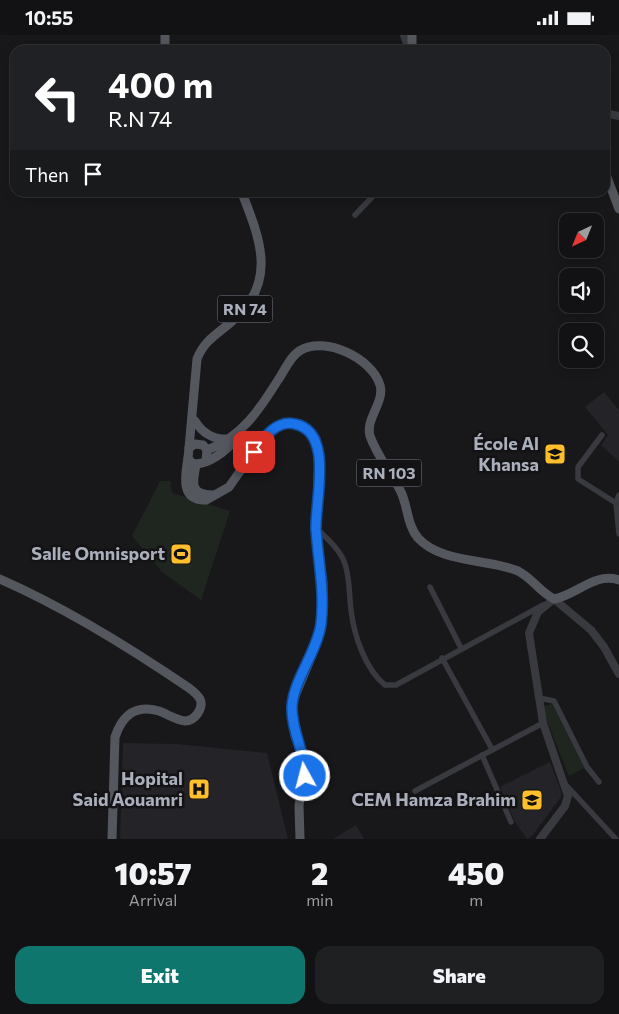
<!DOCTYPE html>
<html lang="en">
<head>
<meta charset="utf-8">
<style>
	body { margin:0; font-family:Commissioner,sans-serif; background:#1f2022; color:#f1f3f6; height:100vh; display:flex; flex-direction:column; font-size:19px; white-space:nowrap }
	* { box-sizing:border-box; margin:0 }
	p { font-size:16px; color:#9c9ea0 }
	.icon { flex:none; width:28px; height:28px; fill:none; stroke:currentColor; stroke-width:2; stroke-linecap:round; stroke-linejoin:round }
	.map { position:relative; height:804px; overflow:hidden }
	.sheet { display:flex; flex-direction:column; background:#121214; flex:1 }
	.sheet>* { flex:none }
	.guide { position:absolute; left:10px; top:10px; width:600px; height:152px; border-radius:15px; box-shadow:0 2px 12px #0003,0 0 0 1px #313234; background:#202124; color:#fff; overflow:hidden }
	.needle { width:32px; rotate:223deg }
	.buttons { position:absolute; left:559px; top:178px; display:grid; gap:10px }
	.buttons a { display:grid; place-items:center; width:45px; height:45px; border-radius:10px; background:#121214; box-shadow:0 2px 12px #0003,0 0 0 1px #313234; font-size:25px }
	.pin { position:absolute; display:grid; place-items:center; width:42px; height:42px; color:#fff; margin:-21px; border-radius:10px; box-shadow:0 2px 8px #0006 }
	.me { position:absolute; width:55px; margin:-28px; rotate:353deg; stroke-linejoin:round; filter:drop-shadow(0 0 4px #0008) }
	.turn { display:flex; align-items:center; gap:18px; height:105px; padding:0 15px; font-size:22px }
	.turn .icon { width:65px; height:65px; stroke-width:2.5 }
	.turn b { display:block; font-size:35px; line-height:42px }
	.then { display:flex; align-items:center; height:48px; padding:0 15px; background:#0003; gap:10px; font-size:19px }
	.eta { display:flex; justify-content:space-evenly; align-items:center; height:85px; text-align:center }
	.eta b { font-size:30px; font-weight:800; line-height:35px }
	.button { display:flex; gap:10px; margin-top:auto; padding:10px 15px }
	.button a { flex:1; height:58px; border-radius:15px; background:#0f766e; color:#fff; font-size:20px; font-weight:800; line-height:58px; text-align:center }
	.button a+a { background:#1f2022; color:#f1f3f6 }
	.status { display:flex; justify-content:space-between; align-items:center; height:35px; padding:0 25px; background:#121214; direction:ltr }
	.status svg { height:14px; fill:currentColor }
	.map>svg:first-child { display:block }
	.built { fill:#242428 }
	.green { fill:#1e261f }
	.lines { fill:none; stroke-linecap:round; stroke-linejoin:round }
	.minor { stroke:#393a40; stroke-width:5.5 }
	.tertiary { stroke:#393a40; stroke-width:8 }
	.primary { stroke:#55575f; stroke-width:9 }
	.route-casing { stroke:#114b97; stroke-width:12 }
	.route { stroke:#1a73e8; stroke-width:9 }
	.labels { text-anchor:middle; stroke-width:5; stroke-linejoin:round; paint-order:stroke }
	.shield { fill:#131316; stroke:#7d808a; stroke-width:1 }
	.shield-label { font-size:16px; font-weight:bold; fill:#aaafbb }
	.poi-label { font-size:18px; font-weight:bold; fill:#aaafbb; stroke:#131316; text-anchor:end }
</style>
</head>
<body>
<div class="status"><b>10:55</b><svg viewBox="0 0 49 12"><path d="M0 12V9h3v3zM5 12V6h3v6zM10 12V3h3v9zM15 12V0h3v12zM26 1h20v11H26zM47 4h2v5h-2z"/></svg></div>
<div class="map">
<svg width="619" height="804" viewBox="0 0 619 804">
	<rect width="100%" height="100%" fill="#18181b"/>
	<g class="built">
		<path d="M604,357L619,375V427L601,410L608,400L585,372Z"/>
		<path d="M123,708L177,709L267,718L288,804H120Z"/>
		<path d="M550,727L561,756V762L533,800L527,804L515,787L500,752Z"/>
		<path d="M356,790L364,804H333Z"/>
	</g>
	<g class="green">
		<path d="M160,446H170L172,458L230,476L201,565L162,537L132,501Z"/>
		<path d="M552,669L584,733L569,741L547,686L544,671Z"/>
	</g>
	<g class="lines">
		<g class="minor">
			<path d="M355,180L376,158"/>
			<path d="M602,400L578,432V444L616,468"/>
			<path d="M619,460L616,468L619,499"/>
			<path d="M316,493C327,504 340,514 345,529C350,544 349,560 351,575C354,600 365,634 385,650H396L543,570"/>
			<path d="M430,552L461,613"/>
			<path d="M442,623L492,714"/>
			<path d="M539,663L554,666L587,732L599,747"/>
			<path d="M482,720L511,787"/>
			<path d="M566,750L616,804"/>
			<path d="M415,756L543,688"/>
		</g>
		<g class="tertiary">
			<path d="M404,0L409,15"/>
			<path d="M605,78L619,81"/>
			<path d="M540,804L565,771L568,761L543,688L529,598L538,577L554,564L591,595L604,612L619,639"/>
		</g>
		<g class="primary">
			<path d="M165,0V15"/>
			<path d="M412,0V15"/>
			<path d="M605,137L619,174"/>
			<path d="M195,386C203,399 214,405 229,404"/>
			<path d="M189,413L197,324C204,306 216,300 230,288C278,249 261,206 242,158"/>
			<path d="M207,415C241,403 260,374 278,345C285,335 290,321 301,315C325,301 372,323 380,350C385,367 365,384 370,401C377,421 392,439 401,457C408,472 407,490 418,503C442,529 487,523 518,536C532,543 540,557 554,564C577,560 594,537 619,545"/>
			<path d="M188,423C185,441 180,466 206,465L229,452L264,402L280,390L291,388L302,390L316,404L319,418L316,493L323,548L321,590L312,620L292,668V683L295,701L305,728L299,771L300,804"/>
			<path d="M206,426L207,415L203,410L195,409L189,413L188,423L192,428C206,432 228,415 235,404"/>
			<path d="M196,430C192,449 190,460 214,460"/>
			<path d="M0,544C66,573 129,612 189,653C193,656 197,659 200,664C204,673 195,686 185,686C176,685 167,679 159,676C135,669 122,681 115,702L112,804"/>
		</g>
	</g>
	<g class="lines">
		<g class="route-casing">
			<path id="route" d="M254,417C263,404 276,384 295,389C334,397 315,465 316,494C318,526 325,556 321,589C317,617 294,644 292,671C291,696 305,716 305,741"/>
		</g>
		<use href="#route" class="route"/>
	</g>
	<defs>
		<g id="school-square" transform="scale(1.125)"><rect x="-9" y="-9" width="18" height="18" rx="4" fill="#ffbf2c" stroke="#131316"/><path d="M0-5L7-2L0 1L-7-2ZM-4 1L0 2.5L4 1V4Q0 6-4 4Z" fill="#111"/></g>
		<g id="stadium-square" transform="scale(1.125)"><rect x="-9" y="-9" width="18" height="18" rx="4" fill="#ffbf2c" stroke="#131316"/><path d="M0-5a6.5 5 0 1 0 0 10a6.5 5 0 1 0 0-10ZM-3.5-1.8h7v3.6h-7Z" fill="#111"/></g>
		<g id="hospital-square" transform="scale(1.125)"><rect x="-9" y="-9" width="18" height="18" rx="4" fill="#ffbf2c" stroke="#131316"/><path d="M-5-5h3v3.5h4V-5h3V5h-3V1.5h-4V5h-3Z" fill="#111"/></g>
	</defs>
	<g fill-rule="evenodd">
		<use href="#school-square" x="555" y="419"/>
		<use href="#stadium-square" x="181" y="519"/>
		<use href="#hospital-square" x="199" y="754"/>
		<use href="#school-square" x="532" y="765"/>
	</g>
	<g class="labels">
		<g class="shield">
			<rect x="217.5" y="260.5" width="55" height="27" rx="4"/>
			<rect x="356.5" y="424.5" width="65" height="27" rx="4"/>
		</g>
		<g class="shield-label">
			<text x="245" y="280">RN 74</text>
			<text x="389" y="444">RN 103</text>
		</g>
		<g class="poi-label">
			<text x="539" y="415">École Al<tspan x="539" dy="21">Khansa</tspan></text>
			<text x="165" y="525">Salle Omnisport</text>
			<text x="183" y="750">Hopital<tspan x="183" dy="21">Said Aouamri</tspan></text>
			<text x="516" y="771">CEM Hamza Brahim</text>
		</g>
	</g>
</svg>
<div class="buttons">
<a><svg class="needle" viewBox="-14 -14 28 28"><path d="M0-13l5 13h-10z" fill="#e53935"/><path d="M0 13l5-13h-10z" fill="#9c9ea0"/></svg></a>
<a><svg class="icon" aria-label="sound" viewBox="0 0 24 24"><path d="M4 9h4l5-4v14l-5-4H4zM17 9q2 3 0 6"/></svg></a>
<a><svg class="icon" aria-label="search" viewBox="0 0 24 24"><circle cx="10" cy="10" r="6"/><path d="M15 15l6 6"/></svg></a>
</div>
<div class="pin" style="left:254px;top:417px;background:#d93025"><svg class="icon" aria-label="arrive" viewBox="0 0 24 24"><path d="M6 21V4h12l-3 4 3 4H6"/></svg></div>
<svg class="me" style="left:305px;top:741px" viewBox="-20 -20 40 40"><circle r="17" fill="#1a73e8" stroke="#fff" stroke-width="3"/><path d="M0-11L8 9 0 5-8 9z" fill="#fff"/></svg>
<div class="guide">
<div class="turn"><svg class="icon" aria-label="left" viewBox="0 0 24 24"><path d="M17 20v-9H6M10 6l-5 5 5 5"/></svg><div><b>400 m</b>R.N 74</div></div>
<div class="then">Then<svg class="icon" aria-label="arrive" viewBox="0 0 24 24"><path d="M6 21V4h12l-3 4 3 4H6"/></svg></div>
</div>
</div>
<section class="sheet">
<div class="eta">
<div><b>10:57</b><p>Arrival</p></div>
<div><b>2</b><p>min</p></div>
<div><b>450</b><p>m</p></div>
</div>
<div class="button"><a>Exit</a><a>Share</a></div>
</section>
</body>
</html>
